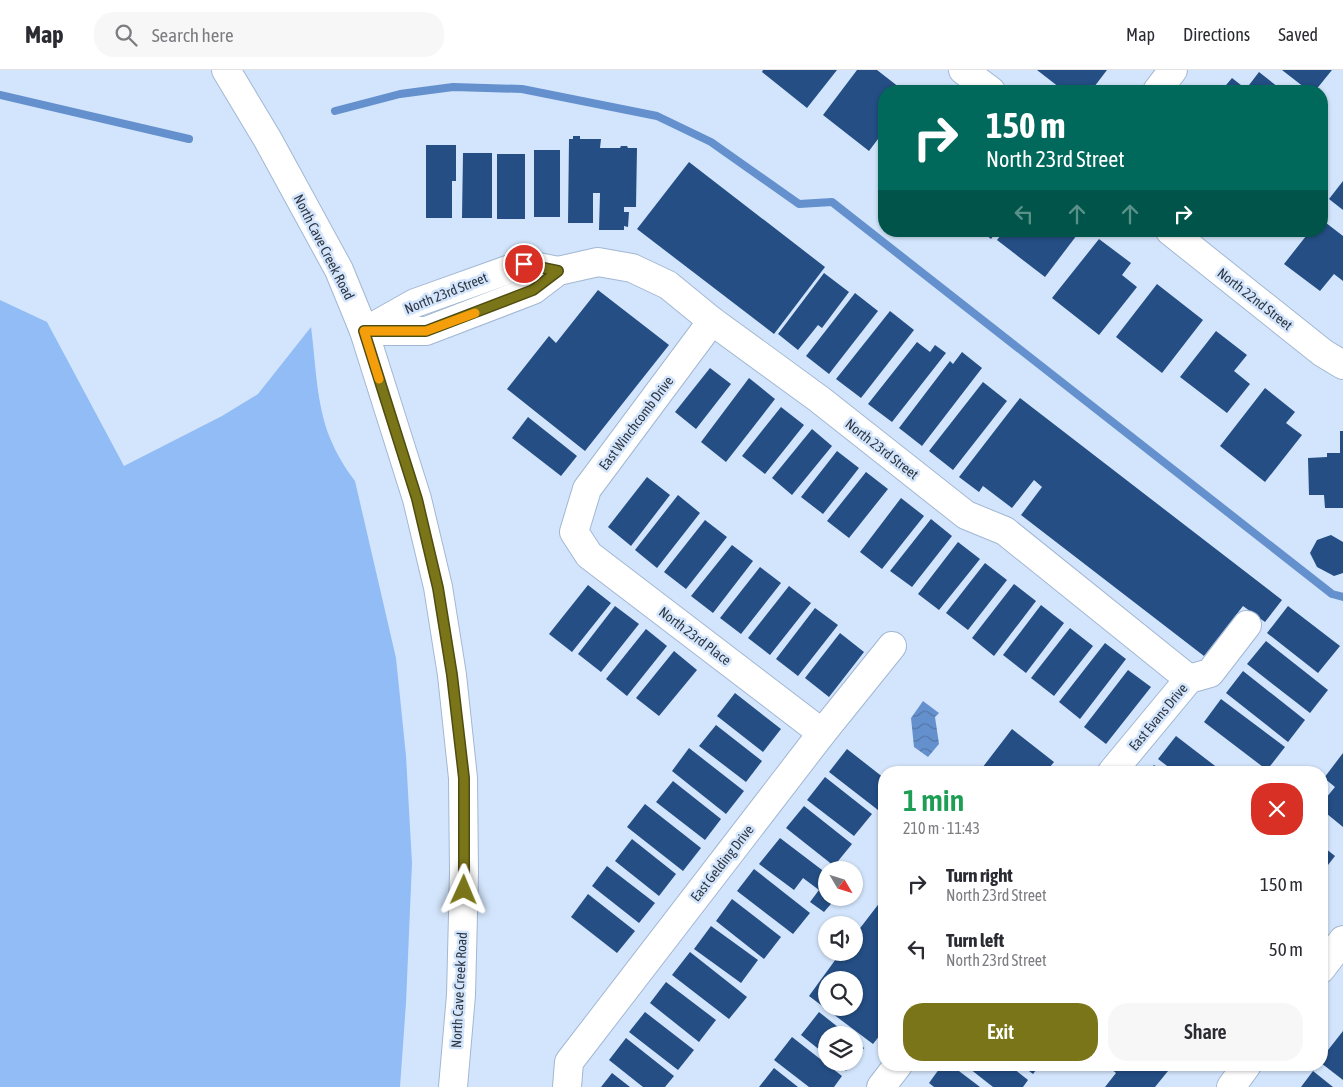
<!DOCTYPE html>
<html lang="en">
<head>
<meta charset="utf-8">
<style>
	body { margin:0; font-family:"Asap Condensed",sans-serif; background:#f7f7f7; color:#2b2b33; height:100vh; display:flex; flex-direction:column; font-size:19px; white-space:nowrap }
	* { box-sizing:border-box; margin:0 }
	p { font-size:16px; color:#7c7c81 }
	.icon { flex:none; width:28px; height:28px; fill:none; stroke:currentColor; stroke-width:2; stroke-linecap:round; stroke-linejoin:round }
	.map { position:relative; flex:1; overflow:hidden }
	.details { position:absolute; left:878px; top:696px; width:450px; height:305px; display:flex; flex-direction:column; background:#fff; border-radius:20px; box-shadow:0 1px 4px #0004 }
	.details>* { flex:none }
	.hud { position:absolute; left:878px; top:15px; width:450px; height:152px; border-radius:20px; box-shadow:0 1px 4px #0004; background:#00695c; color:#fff; overflow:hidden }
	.needle { width:32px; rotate:128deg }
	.buttons { position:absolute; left:818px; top:791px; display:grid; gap:10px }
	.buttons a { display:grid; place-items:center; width:45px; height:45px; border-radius:50%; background:#fff; box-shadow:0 1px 4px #0004; font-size:25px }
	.pin { position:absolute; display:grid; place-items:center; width:42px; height:42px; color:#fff; margin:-21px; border:2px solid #fff; border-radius:50%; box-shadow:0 1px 5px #0007 }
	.me { position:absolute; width:55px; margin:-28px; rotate:1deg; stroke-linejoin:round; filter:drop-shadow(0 0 4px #0008) }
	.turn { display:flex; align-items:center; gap:18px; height:105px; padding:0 25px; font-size:22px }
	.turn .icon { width:65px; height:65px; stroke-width:2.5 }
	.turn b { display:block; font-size:35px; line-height:42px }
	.lanes { display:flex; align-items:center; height:48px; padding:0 25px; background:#0003; justify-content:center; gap:25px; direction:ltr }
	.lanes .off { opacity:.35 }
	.round { display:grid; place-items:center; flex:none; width:52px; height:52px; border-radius:20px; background:#f7f7f7 }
	.overview { display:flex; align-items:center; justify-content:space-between; height:85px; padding:0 25px }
	h1 { font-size:30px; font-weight:600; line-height:38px; color:#1e9e55 }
	.button { display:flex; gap:10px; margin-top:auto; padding:10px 25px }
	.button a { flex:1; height:58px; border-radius:20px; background:#7a7518; color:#fff; font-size:20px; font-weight:600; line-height:58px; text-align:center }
	.button a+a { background:#f7f7f7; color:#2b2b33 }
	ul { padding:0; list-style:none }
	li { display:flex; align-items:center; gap:15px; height:65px; padding:0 25px }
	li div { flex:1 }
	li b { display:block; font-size:19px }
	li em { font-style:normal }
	header { display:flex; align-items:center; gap:30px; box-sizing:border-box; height:70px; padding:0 25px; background:#fff; border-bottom:1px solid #e1e1e2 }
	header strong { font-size:24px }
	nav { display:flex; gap:28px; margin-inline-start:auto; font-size:18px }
	.search { width:350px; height:45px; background:#f7f7f7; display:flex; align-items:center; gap:12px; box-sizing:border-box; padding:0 18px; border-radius:20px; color:#7c7c81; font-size:19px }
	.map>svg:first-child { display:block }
	.green { fill:#91bcf5 }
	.water { fill:url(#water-waves) }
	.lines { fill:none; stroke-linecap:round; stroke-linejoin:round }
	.stream { stroke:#6491cd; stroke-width:8 }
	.building { fill:#244e84; fill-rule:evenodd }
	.minor-casing { stroke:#a2b7d3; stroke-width:30 }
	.major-casing { stroke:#a2b7d3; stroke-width:30 }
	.minor { stroke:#fff; stroke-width:28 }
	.major { stroke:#fff; stroke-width:28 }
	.route-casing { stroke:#4f4c10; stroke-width:12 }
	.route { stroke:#7a7518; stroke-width:9 }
	.slow { stroke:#f59e0b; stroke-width:9 }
	.labels { text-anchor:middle; stroke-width:5; stroke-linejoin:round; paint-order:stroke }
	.street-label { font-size:14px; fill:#2e3641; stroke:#d3e5fc }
</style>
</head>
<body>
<header>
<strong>Map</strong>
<div class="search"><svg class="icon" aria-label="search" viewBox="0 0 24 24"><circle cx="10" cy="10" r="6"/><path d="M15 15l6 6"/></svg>Search here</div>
<nav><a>Map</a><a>Directions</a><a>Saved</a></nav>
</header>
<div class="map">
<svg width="1343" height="1017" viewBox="0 0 1343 1017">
	<defs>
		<pattern id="water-waves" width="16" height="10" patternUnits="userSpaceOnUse" patternTransform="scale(1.25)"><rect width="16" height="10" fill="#6491cd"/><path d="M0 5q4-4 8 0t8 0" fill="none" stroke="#5377a8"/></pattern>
	</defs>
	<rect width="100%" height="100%" fill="#d3e5fc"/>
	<path class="green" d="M0,230L47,252L124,396L222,346L258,324L311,257C316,294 316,333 330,368C336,383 345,398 355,411L396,588L406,686L412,793L406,933L400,1017H0Z"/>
	<path class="water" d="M923,631L939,643L935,647L939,674L928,687L914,677L911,648Z"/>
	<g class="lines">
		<g class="stream">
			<path d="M0,25L189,69"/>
			<path d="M335,41L400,24L453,17L522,19L657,46L711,72L799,134L832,132L1332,524L1343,527"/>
		</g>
	</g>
	<g class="building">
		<path d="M763,0H837L807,38L762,2Z"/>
		<path d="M857,0H877L904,21H884V61L869,81L823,45Z"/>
		<path d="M1037,0H1107L1091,21H1064Z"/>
		<path d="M1282,0H1332L1315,21H1309Z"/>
		<path d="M1259,2L1283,21H1221L1232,8L1246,19Z"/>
		<path d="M573,66H580V69H601L600,78H620L621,76H627L628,78H637L636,137H624V142H629L628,157L624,156V160H599L600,123H593V153H568L569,69H573Z"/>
		<path d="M426,75H456V111H452V148H426Z"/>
		<rect x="534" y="80" width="26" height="67"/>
		<path d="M463,83H492V148H462Z"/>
		<rect x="497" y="84" width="28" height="65"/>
		<path d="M689,92L825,197L774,264L637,159Z"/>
		<path d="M1343,111V140L1329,129Z"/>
		<path d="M1321,149L1343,166V211L1334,204L1320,221L1284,194L1310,161H1321Z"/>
		<path d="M981,161H997L991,169Z"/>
		<path d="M1004,161H1080L1045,207L997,170Z"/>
		<path d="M1099,169L1131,193L1122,205L1137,217L1099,265L1052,228Z"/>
		<path d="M824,203L849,222L822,258L818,255L798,280L778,264Z"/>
		<path d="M1157,214L1203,250L1162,303L1116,267Z"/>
		<path d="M598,220L669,275L585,381L507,319L549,266L556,273Z"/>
		<path d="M855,223L878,241L829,304L806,286Z"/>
		<path d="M890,241L914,260L861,328L836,309Z"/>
		<path d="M1216,261L1247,285L1234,301L1250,314L1227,343L1180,307Z"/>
		<path d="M917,272L930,282L935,275L946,283L892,352L868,334Z"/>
		<path d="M962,282L982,298L922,376L899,358L950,291L953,294Z"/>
		<path d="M710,298L731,314L696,359L675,342Z"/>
		<path d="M749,308L775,329L726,392L701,372Z"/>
		<path d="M983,312L1007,331L953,400L929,381Z"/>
		<path d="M1265,318L1295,342L1286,353L1302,365L1265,412L1220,376Z"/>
		<path d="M1020,328L1282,530L1265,552L1243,536L1204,586L1021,445L1042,417L1034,410L1012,438L983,416L979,422L959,407Z"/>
		<path d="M781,337L804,355L765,404L742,386Z"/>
		<path d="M528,347L577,386L561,406L512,368Z"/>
		<path d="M812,359L832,376L792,425L772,408Z"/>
		<path d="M1340,361H1343V438H1325L1324,425H1309L1308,388L1327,387V383H1340Z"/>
		<path d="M837,381L859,398L823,444L801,427Z"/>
		<path d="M866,402L888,419L849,468L827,451Z"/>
		<path d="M647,407L670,425L631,476L608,457Z"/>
		<path d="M678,425L700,443L657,498L635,480Z"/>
		<path d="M901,428L924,446L882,499L860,482Z"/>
		<path d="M931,449L952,466L912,517L890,501Z"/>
		<path d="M705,450L727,467L686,519L664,502Z"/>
		<path d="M1331,465L1343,472V503L1334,506L1317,497L1310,483L1317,470Z"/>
		<path d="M958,472L980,489L939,540L918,524Z"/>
		<path d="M732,475L753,491L713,543L691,526Z"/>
		<path d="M985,493L1007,510L968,560L946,543Z"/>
		<path d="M760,497L781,513L741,564L720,548Z"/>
		<path d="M1014,514L1036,531L994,586L972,568Z"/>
		<path d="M588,515L611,533L572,582L549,564Z"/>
		<path d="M789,516L811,533L770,585L748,568Z"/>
		<path d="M1041,535L1064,553L1026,603L1003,585Z"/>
		<path d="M615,536L639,554L601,602L578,584Z"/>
		<path d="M1288,536L1340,576L1318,603L1267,563Z"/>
		<path d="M815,538L838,555L798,606L776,589Z"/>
		<path d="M1070,558L1093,576L1054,626L1031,608Z"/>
		<path d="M646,559L667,576L627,626L606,609Z"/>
		<path d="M840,563L864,582L829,627L805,608Z"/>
		<path d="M1266,571L1328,620L1310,643L1247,594Z"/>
		<path d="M1105,573L1126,589L1080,649L1059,632Z"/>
		<path d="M674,581L697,600L659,646L636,628Z"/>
		<path d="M1128,600L1151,617L1106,674L1084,657Z"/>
		<path d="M1243,601L1305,650L1288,672L1226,623Z"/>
		<path d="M735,623L781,659L763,682L717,646Z"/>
		<path d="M1221,629L1285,677L1267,700L1204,652Z"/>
		<path d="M716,655L762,691L746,712L699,676Z"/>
		<path d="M1012,659L1054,692L1050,697L1058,702H979Z"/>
		<path d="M1176,666L1223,702H1175L1158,689Z"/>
		<path d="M689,678L744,721L726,744L672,701Z"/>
		<path d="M847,679L884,708V733L878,740L829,702Z"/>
		<path d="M1343,683V757L1321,739V734L1335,717L1324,708Z"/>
		<path d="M1154,695L1163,702H1148Z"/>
		<path d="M825,707L872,744L854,766L807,730Z"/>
		<path d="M673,711L721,749L705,770L656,732Z"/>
		<path d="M645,734L701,778L683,801L627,757Z"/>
		<path d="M804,736L852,774L834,796L786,758Z"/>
		<path d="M780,768L826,803V828H836L824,842L810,832L819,820L803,808L794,820L759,794Z"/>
		<path d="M632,769L676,804L659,826L615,791Z"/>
		<path d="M1321,775L1335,786L1321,804Z"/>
		<path d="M607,796L655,833L639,853L592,816Z"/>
		<path d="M754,799L810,843L793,864L737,821Z"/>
		<path d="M588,824L635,861L617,883L571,847Z"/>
		<path d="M884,827V960L873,974L809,926L841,882H854V866ZM826,910H854V938H826Z"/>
		<path d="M732,829L781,867L764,889L716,851Z"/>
		<path d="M711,856L758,890L741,913L694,879Z"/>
		<path d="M690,882L747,927L729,949L672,905Z"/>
		<path d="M666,912L716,950L699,972L650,933Z"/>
		<path d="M645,942L694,980L678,1000L629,962Z"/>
		<path d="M819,942L848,965H826V985L801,965Z"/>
		<path d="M1343,961V1010L1321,993V989Z"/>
		<path d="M792,967L842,1006L834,1017H809L774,990Z"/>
		<path d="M626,968L674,1006L665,1017H643L609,990Z"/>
		<path d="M854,969L864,978L854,992Z"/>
		<path d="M836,992H853L846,1001Z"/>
		<path d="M942,995H951L980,1017H934L929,1013Z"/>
		<path d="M965,995H1009L1028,1010L1023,1017H993Z"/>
		<path d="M1021,995H1040L1033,1004Z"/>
		<path d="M1106,995H1161L1168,1001L1155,1017H1105L1116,1003Z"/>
		<path d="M774,998L798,1017H759Z"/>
		<path d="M1313,1001L1333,1017H1301Z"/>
		<path d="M612,1003L630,1017H601Z"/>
	</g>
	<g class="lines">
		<g class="minor-casing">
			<g id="minor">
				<path d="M963,0L991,21"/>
				<path d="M1157,21L1173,0"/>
				<path d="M1170,161L1323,283L1343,295"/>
				<path d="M712,251L587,419L574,462L589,485L822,663"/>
				<path d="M367,260L415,233L524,194L558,201"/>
				<path d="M364,261H426L533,220L558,201L598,192L632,198L668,215L712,251L819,329L966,445L1005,461L1189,609"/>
				<path d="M1112,702L1189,609L1210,603L1247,555"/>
				<path d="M1321,899L1343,870"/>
				<path d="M567,1017L569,992L822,663L892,576"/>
				<path d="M881,1017L898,995"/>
				<path d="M1231,1017L1247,995"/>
			</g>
		</g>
		<g class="major-casing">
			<path id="major" d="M226,0L268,70L339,200L364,261L417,429L438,517L452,605L463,708L464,803L461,925L453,1017"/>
		</g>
		<use href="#minor" class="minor"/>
		<use href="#major" class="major"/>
	</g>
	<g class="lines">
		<g class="route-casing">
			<path id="route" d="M464,820V708L452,605L438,518L417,429L364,261H426L533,220L558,201L524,194"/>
		</g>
		<use href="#route" class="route"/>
		<path class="slow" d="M379,309L364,261H426L475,243"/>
	</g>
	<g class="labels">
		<g class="street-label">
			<text transform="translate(324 177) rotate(63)" y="5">North Cave Creek Road</text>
			<text transform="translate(446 223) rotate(-22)" y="5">North 23rd Street</text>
			<text transform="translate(1255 229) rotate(38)" y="5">North 22nd Street</text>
			<text transform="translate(636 353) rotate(-53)" y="5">East Winchcomb Drive</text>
			<text transform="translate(882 379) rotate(38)" y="5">North 23rd Street</text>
			<text transform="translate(695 566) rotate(37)" y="5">North 23rd Place</text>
			<text transform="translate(1158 647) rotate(-50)" y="5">East Evans Drive</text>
			<text transform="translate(722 793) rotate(-52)" y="5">East Gelding Drive</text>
			<text transform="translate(459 920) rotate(-87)" y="5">North Cave Creek Road</text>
		</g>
	</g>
</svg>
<div class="buttons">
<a><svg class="needle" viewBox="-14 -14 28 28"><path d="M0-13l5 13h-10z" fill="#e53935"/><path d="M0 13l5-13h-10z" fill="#7c7c81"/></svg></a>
<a><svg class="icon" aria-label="sound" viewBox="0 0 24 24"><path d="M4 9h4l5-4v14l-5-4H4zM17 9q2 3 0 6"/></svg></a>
<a><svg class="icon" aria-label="search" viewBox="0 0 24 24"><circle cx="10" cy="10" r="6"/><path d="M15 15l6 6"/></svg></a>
<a><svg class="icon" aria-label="layers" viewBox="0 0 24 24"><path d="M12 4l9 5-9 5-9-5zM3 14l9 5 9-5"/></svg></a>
</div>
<div class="pin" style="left:524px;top:194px;background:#d93025"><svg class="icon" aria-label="arrive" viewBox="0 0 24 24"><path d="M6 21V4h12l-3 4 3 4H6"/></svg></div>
<svg class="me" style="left:464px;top:820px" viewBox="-20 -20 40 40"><path d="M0-17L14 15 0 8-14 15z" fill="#7a7518" stroke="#fff" stroke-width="4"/></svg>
<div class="hud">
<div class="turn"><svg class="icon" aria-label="right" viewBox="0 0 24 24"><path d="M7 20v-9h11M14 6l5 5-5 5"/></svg><div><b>150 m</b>North 23rd Street</div></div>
<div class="lanes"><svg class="icon off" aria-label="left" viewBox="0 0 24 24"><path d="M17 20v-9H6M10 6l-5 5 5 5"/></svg><svg class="icon off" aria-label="ahead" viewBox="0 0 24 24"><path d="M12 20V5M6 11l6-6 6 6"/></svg><svg class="icon off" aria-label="ahead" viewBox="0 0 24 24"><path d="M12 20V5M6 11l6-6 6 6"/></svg><svg class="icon" aria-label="right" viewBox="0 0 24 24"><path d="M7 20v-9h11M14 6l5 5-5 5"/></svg></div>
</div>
<section class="details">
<div class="overview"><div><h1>1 min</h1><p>210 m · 11:43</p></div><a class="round" style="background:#d93025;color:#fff"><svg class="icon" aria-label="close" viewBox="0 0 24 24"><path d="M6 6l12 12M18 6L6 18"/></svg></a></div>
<ul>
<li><svg class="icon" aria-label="right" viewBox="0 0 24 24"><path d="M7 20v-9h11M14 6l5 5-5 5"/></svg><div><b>Turn right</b><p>North 23rd Street</p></div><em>150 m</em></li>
<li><svg class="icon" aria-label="left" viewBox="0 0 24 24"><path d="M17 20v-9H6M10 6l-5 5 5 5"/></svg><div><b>Turn left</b><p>North 23rd Street</p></div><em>50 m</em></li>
</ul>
<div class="button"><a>Exit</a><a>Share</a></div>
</section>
</div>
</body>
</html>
